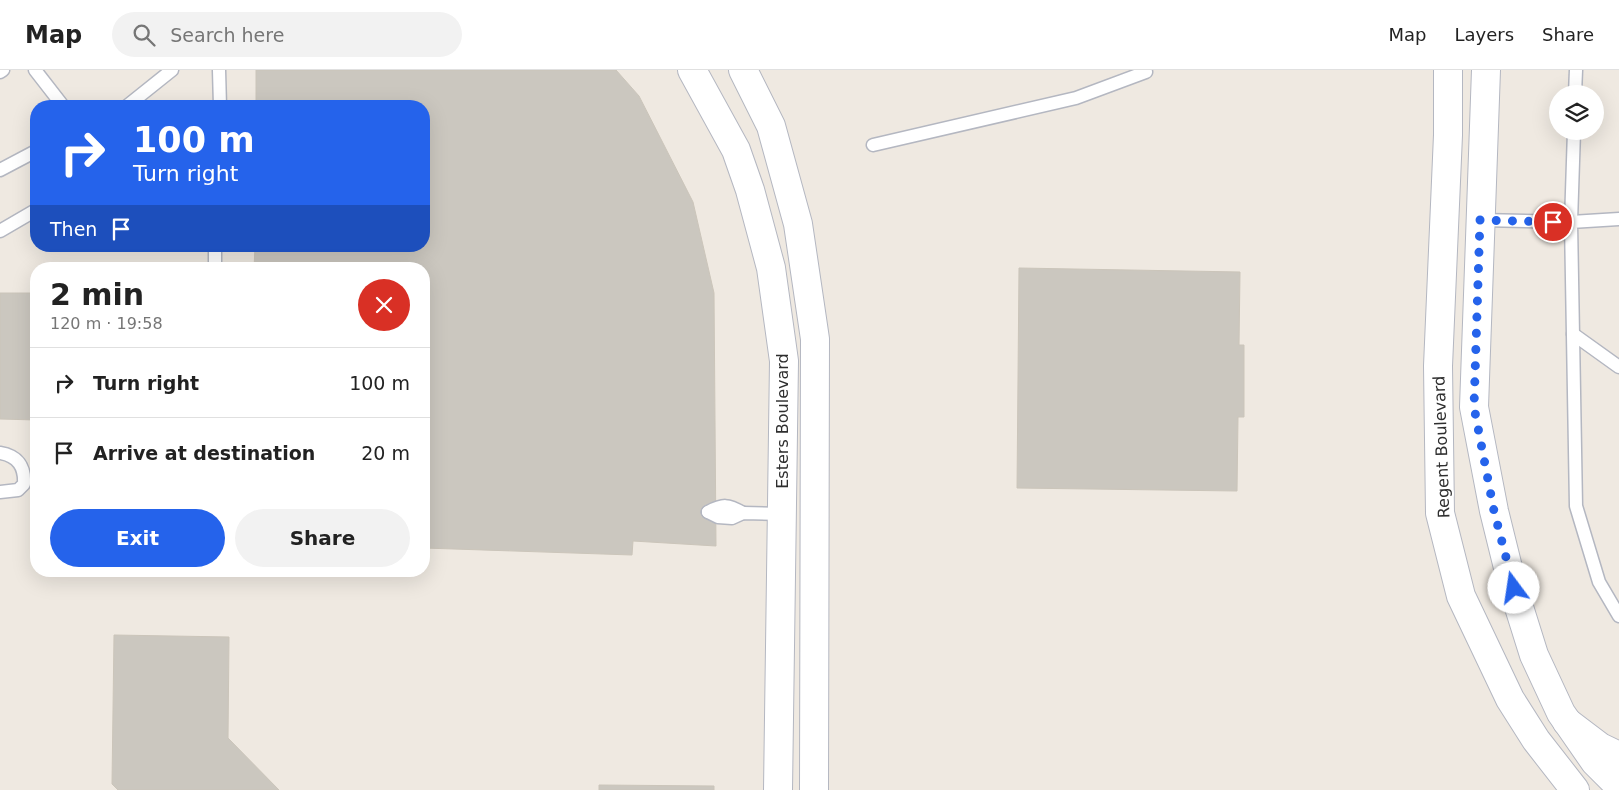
<!DOCTYPE html>
<html lang="en">
<head>
<meta charset="utf-8">
<style>
	body { margin:0; font-family:"DejaVu Sans",sans-serif; background:#f2f2f2; color:#222; height:100vh; display:flex; flex-direction:column; font-size:19px; white-space:nowrap }
	* { box-sizing:border-box; margin:0 }
	p { font-size:16px; color:#767676 }
	.icon { flex:none; width:28px; height:28px; fill:none; stroke:currentColor; stroke-width:2; stroke-linecap:round; stroke-linejoin:round }
	.map { position:relative; flex:1; overflow:hidden }
	.sheet { position:absolute; left:30px; top:192px; width:400px; height:315px; display:flex; flex-direction:column; background:#fff; border-radius:20px; box-shadow:0 5px 20px #0002 }
	.sheet>* { flex:none }
	.guide { position:absolute; left:30px; top:30px; width:400px; height:152px; border-radius:20px; box-shadow:0 5px 20px #0002; background:#2563eb; color:#fff; overflow:hidden }
	.fabs { position:absolute; left:1549px; top:15px; display:grid; gap:10px }
	.fabs a { display:grid; place-items:center; width:55px; height:55px; border-radius:50%; background:#fff; box-shadow:0 5px 20px #0002; font-size:25px }
	.pin { position:absolute; display:grid; place-items:center; width:42px; height:42px; color:#fff; margin:-21px; border:2px solid #fff; border-radius:50%; box-shadow:0 1px 5px #0007 }
	.me { position:absolute; width:55px; margin:-28px; rotate:346deg; stroke-linejoin:round; filter:drop-shadow(0 0 4px #0008) }
	.turn { display:flex; align-items:center; gap:18px; height:105px; padding:0 20px; font-size:22px }
	.turn .icon { width:65px; height:65px; stroke-width:2.5 }
	.turn b { display:block; font-size:35px; line-height:42px }
	.then { display:flex; align-items:center; height:48px; padding:0 20px; background:#0003; gap:10px; font-size:19px }
	.round { display:grid; place-items:center; flex:none; width:52px; height:52px; border-radius:26px; background:#f2f2f2 }
	.summary { display:flex; align-items:center; justify-content:space-between; height:85px; padding:0 20px }
	h1 { font-size:30px; font-weight:700; line-height:38px }
	.cta { display:flex; gap:10px; margin-top:auto; padding:10px 20px }
	.cta a { flex:1; height:58px; border-radius:30px; background:#2563eb; color:#fff; font-size:20px; font-weight:700; line-height:58px; text-align:center }
	.cta a+a { background:#f2f2f2; color:#222 }
	ul { padding:0; list-style:none }
	li { display:flex; align-items:center; gap:15px; height:70px; padding:0 20px; border-top:1px solid #e0e0e0 }
	li div { flex:1 }
	li b { display:block; font-size:19px }
	li em { font-style:normal }
	header { display:flex; align-items:center; gap:30px; box-sizing:border-box; height:70px; padding:0 25px; background:#fff; border-bottom:1px solid #e0e0e0 }
	header strong { font-size:24px }
	nav { display:flex; gap:28px; margin-inline-start:auto; font-size:18px }
	.search { width:350px; height:45px; background:#f2f2f2; display:flex; align-items:center; gap:12px; box-sizing:border-box; padding:0 18px; border-radius:28px; color:#767676; font-size:19px }
	.map>svg:first-child { display:block }
	.building { fill:#cbc7bf; stroke:#cbc5ba }
	.lines { fill:none; stroke-linecap:round; stroke-linejoin:round }
	.service-casing { stroke:#b4b7c1; stroke-width:15 }
	.tertiary-casing { stroke:#b4b7c1; stroke-width:30 }
	.secondary-casing { stroke:#b4b7c1; stroke-width:30 }
	.service { stroke:#fff; stroke-width:12 }
	.tertiary { stroke:#fff; stroke-width:28 }
	.secondary { stroke:#fff; stroke-width:28 }
	.route { stroke:#2563eb; stroke-width:9; stroke-dasharray:0 16.2 }
	.labels { text-anchor:middle; stroke-width:4; stroke-linejoin:round; paint-order:stroke }
	.street-label { font-size:16px; fill:#2e2e2e; stroke:#fff }
</style>
</head>
<body>
<header>
<strong>Map</strong>
<div class="search"><svg class="icon" aria-label="search" viewBox="0 0 24 24"><circle cx="10" cy="10" r="6"/><path d="M15 15l6 6"/></svg>Search here</div>
<nav><a>Map</a><a>Layers</a><a>Share</a></nav>
</header>
<div class="map">
<svg width="1619" height="720" viewBox="0 0 1619 720">
	<rect width="100%" height="100%" fill="#efe9e1"/>
	<g class="building">
		<path d="M256,0H616L639,26L693,132L714,223L716,476L633,471L632,485L424,478V199H254L255,176H424V36H256Z"/>
		<path d="M1019,198L1240,202L1239,275H1244V347H1238L1237,421L1017,418Z"/>
		<path d="M0,223H36V350L0,349Z"/>
		<path d="M114,565L229,567L228,668L279,720H118L112,714Z"/>
		<path d="M599,715L714,716V720H599Z"/>
	</g>
	<g class="lines">
		<g class="service-casing">
			<g id="service">
				<path d="M35,0L63,36"/>
				<path d="M219,0L220,36"/>
				<path d="M0,2L3,0"/>
				<path d="M1575,24L1576,0"/>
				<path d="M127,36L172,0"/>
				<path d="M873,75L1076,28L1146,2"/>
				<path d="M0,100L36,81"/>
				<path d="M1619,149L1571,152L1576,436L1599,512L1619,546"/>
				<path d="M1481,150L1571,152L1574,61"/>
				<path d="M0,161L36,140"/>
				<path d="M215,199V176"/>
				<path d="M1573,264L1619,297"/>
				<path d="M0,383C18,386 25,397 24,414L18,420L0,422"/>
				<path d="M708,442L718,447L732,448L743,443L782,444"/>
				<path d="M708,442C723,434 728,434 743,443"/>
			</g>
		</g>
		<g class="tertiary-casing">
			<g id="tertiary">
				<path d="M1448,0V65L1438,296L1440,443L1461,526L1510,629L1536,670L1575,720"/>
				<path d="M1486,0L1474,337L1494,441L1513,518L1534,585L1561,643L1595,692L1619,716"/>
			</g>
		</g>
		<g class="secondary-casing">
			<g id="secondary">
				<path d="M692,0L736,80L750,120L771,198L784,291L778,720"/>
				<path d="M743,0L771,56L798,154L815,269L814,720"/>
				<path d="M1567,652L1600,677L1619,686"/>
			</g>
		</g>
		<use href="#service" class="service"/>
		<use href="#tertiary" class="tertiary"/>
		<use href="#secondary" class="secondary"/>
	</g>
	<g class="lines">
		<path class="route" d="M1514,518L1494,441L1474,337L1480,150L1553,152"/>
	</g>
	<g class="labels">
		<g class="street-label">
			<text transform="translate(782 351) rotate(-90)" y="6">Esters Boulevard</text>
			<text transform="translate(1441 377) rotate(-92)" y="6">Regent Boulevard</text>
		</g>
	</g>
</svg>
<div class="fabs">
<a><svg class="icon" aria-label="layers" viewBox="0 0 24 24"><path d="M12 4l9 5-9 5-9-5zM3 14l9 5 9-5"/></svg></a>
</div>
<div class="pin" style="left:1553px;top:152px;background:#d93025"><svg class="icon" aria-label="arrive" viewBox="0 0 24 24"><path d="M6 21V4h12l-3 4 3 4H6"/></svg></div>
<svg class="me" style="left:1514px;top:518px" viewBox="-20 -20 40 40"><circle r="19" fill="#fff"/><path d="M0-13L10 11 0 6-10 11z" fill="#2563eb"/></svg>
<div class="guide">
<div class="turn"><svg class="icon" aria-label="right" viewBox="0 0 24 24"><path d="M7 20v-9h11M14 6l5 5-5 5"/></svg><div><b>100 m</b>Turn right</div></div>
<div class="then">Then<svg class="icon" aria-label="arrive" viewBox="0 0 24 24"><path d="M6 21V4h12l-3 4 3 4H6"/></svg></div>
</div>
<section class="sheet">
<div class="summary"><div><h1>2 min</h1><p>120 m · 19:58</p></div><a class="round" style="background:#d93025;color:#fff"><svg class="icon" aria-label="close" viewBox="0 0 24 24"><path d="M6 6l12 12M18 6L6 18"/></svg></a></div>
<ul>
<li><svg class="icon" aria-label="right" viewBox="0 0 24 24"><path d="M7 20v-9h11M14 6l5 5-5 5"/></svg><div><b>Turn right</b></div><em>100 m</em></li>
<li><svg class="icon" aria-label="arrive" viewBox="0 0 24 24"><path d="M6 21V4h12l-3 4 3 4H6"/></svg><div><b>Arrive at destination</b></div><em>20 m</em></li>
</ul>
<div class="cta"><a>Exit</a><a>Share</a></div>
</section>
</div>
</body>
</html>
